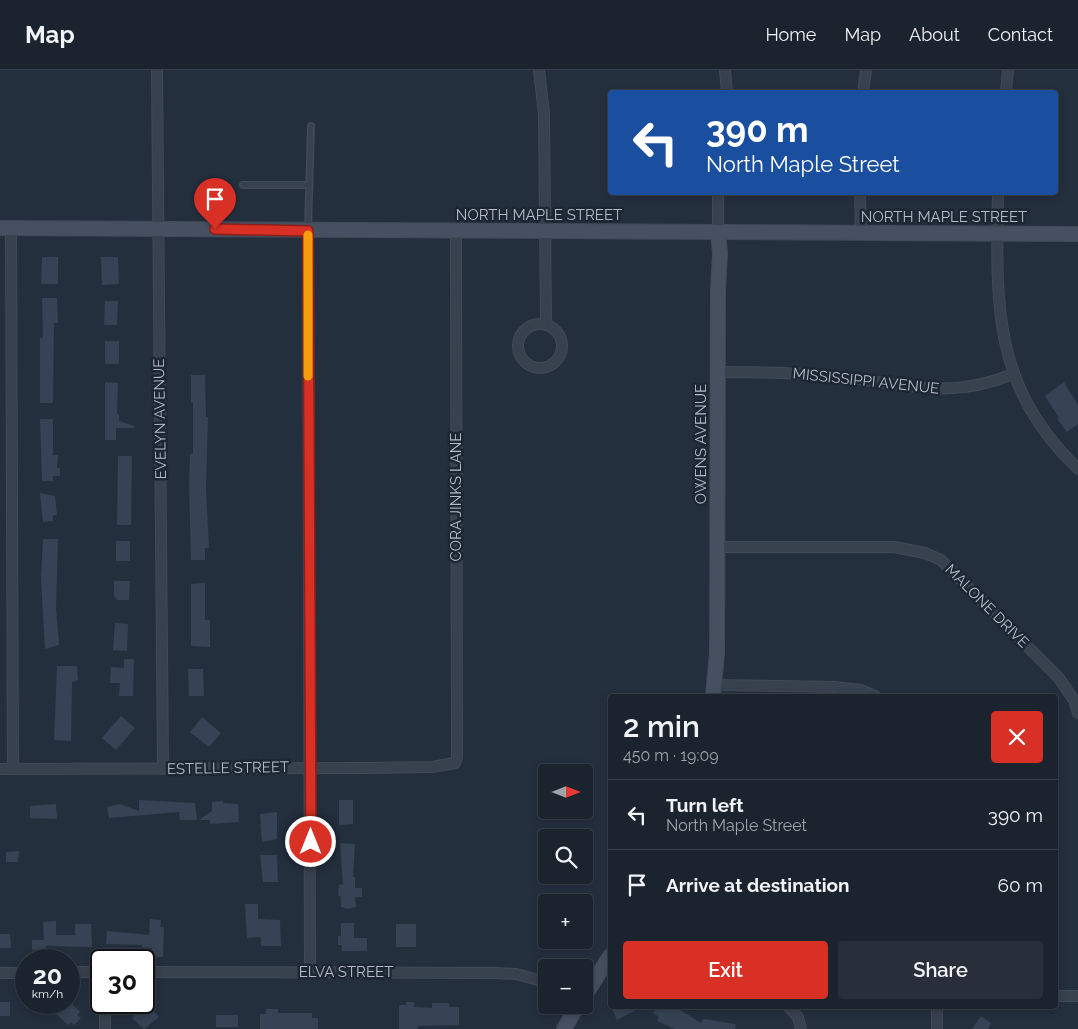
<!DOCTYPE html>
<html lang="en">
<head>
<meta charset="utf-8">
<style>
	body { margin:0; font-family:Raleway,sans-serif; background:#282f3a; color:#f1f3f6; height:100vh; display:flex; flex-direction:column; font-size:19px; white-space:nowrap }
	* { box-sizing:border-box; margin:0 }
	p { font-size:16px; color:#a0a4aa }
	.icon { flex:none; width:28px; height:28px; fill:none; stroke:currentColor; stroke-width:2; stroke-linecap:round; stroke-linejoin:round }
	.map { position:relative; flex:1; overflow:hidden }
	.sheet { position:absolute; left:608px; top:624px; width:450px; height:315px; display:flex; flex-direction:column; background:#1b232e; border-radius:5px; box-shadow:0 2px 8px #0003,0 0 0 1px #39404a }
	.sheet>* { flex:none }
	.banner { position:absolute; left:608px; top:20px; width:450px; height:105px; border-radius:5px; box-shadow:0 2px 8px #0003,0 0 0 1px #39404a; background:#1a4fa0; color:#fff; overflow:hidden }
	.needle { width:32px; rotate:90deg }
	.tools { position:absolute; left:538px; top:694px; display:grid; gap:10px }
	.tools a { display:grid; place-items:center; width:55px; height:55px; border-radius:5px; background:#1b232e; box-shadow:0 2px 8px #0003,0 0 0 1px #39404a; font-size:25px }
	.speed { position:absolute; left:15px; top:879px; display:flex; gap:10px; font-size:25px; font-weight:700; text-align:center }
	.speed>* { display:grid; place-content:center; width:65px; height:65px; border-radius:50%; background:#1b232e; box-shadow:0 2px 8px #0003,0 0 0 1px #39404a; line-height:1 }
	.speed small { font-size:12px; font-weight:400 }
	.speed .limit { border:2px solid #111; border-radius:8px; background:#fff; color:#111 }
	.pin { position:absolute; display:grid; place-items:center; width:42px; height:42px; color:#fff; margin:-51px -21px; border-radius:50% 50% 50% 0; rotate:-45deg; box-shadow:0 0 5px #0007 }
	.pin .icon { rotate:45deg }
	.me { position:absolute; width:55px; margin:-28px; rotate:0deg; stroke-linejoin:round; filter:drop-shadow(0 0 4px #0008) }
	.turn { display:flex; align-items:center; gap:18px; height:105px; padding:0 15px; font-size:22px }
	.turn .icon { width:65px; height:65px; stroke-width:2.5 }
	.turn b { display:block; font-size:35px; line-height:42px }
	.round { display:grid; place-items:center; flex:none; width:52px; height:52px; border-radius:5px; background:#282f3a }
	.headline { display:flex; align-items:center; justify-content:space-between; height:85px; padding:0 15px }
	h1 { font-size:30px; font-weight:600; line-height:38px }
	.primary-button { display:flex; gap:10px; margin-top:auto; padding:10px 15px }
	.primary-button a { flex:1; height:58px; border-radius:5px; background:#d93025; color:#fff; font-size:20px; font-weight:600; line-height:58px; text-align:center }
	.primary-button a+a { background:#282f3a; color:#f1f3f6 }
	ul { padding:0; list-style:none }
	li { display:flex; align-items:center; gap:15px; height:70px; padding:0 15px; border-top:1px solid #39404a }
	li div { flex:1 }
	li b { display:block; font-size:19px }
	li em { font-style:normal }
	header { display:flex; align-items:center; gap:30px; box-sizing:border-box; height:70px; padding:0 25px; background:#1b232e; border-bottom:1px solid #39404a }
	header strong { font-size:24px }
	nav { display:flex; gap:28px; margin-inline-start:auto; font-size:18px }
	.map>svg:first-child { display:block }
	.building { fill:#364354 }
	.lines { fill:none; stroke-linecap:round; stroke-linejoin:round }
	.lane-casing { stroke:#414a57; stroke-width:8 }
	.street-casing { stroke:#414a57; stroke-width:12 }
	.secondary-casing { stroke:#414a57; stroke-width:16 }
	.lane { stroke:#38414e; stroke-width:5 }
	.street { stroke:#38414e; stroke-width:10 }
	.secondary { stroke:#465061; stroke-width:14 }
	.route-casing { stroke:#8d1f18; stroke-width:12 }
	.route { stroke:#d93025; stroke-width:9 }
	.slow { stroke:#f59e0b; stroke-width:9 }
	.labels { text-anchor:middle; stroke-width:5; stroke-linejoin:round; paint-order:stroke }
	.street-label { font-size:15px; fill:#b4bcc9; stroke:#1d2633 }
</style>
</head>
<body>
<header>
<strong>Map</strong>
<nav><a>Home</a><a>Map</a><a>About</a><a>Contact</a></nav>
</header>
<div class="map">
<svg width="1078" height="959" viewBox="0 0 1078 959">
	<rect width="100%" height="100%" fill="#242f3e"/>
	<g class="building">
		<path d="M42,187H58V214H41Z"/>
		<path d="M101,187H118L119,214L102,215Z"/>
		<path d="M42,228H57L58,253H54L53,333H40V268H43Z"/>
		<path d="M105,231H118L117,255H104Z"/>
		<rect x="105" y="271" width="14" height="23"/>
		<path d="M191,305H205L206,347H208L206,419L209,478H205V490H191L189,414L190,384H193V332H191Z"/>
		<path d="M105,312L118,313L117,344H119V351L134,356V358H116V370H105Z"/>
		<path d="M1064,312L1078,335V354L1067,362L1057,349L1059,348L1045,326Z"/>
		<path d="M40,349H53V385H58L57,398H60V406H53V411H42Z"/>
		<path d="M118,386H132L131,455H117Z"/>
		<path d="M40,423L55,426L57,445H53V451L43,452Z"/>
		<path d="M43,469H58L56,537L59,575L45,579L41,508Z"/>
		<rect x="116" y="471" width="14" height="20"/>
		<path d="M114,511H130L129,530H117L114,526Z"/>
		<path d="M205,513V550H210V577L191,576V514Z"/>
		<path d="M115,553L128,554L127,581L113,580Z"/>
		<path d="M124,589H134L133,626H119L120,613H110L111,597L124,598Z"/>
		<path d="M57,596H77L78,610L72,612L71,671L54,670Z"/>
		<path d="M188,599H203L204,626H189Z"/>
		<path d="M121,646L135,658L116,680L102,668Z"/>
		<path d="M202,647L221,663L209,677L190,662Z"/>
		<path d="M139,730L195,733L197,750H180L179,742L109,748L107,737L120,734L139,741Z"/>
		<path d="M339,730H353V754L339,755Z"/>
		<path d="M223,731V733L238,734L239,752L210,754V750H199L212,741V732Z"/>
		<path d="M56,734L57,749L30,748V736Z"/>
		<path d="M277,742V769L262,772L260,744Z"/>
		<path d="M340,773L355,774L353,807H355V818H362V827H355L356,837L348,839L341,837V827L338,825L339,814L343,815Z"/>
		<path d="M19,781L18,792H6V782Z"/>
		<path d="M260,785H277L278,812H263Z"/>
		<path d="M245,834H258V849L280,850L281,876H261V867L247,868Z"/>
		<path d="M150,849L161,850L160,857H164L163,887H151L152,878L142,877V875L106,874L107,861L149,865Z"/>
		<path d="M56,851V865H75V854H91L92,877L46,876V879L32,880V870H44L43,852Z"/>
		<path d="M341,853H354V868H367V881H342V875H338V866H341Z"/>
		<rect x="396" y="854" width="20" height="23"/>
		<path d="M0,864H10L11,878H0Z"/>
		<rect x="0" y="932" width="10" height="14"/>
		<path d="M59,932H65L69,937L72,934L80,942L77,945L81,948L74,955L71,952L68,955L52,940Z"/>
		<path d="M406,932H414V937L432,938V933H449V937H459V955L418,956L417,959H399V935H406Z"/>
		<path d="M146,934L159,947L144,959L132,948Z"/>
		<path d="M611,936H644L617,950Z"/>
		<path d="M657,936H674L701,953L703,949L736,954L735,959H675L657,951L659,947L653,943Z"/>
		<path d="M266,939H278V943H312V948H318V959H260V944H266Z"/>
		<rect x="216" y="945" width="22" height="12"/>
		<path d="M981,946L991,953L988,959H972Z"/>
	</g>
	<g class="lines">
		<g class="lane-casing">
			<g id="lane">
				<path d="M243,115H309"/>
				<path d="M308,158L311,56"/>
			</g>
		</g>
		<g class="street-casing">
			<g id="street">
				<path d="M157,0L163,699"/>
				<path d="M539,0L544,44L546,255"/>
				<path d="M725,0L727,22"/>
				<path d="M863,22L866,0"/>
				<path d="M1006,22L1008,0"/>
				<path d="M718,122V162"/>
				<path d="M860,122L861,162"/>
				<path d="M998,122C996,234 992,316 1078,399"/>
				<path d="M11,158L13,699"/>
				<path d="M308,161L310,902"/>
				<circle cx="540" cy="276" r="22"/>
				<path d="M718,302C756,302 794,302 832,306C899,312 946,332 1013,304"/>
				<path d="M717,477H894L925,483L941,490L1059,608L1074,630L1078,643"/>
				<path d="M714,615L834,617L861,620L875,626"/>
				<path d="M0,699L364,698L432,697L455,693L457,687L456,160"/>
				<path d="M69,902H101"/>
				<path d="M144,902L496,903L516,904L546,912"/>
				<path d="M0,903H26"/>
				<path d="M1055,926H1078"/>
				<path d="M105,932V959"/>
				<path d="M788,936L798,947L801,959"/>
				<path d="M937,959V936"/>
			</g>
		</g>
		<g class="secondary-casing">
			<g id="secondary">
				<path d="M0,158L1078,164"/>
				<path d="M713,626L717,583L718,220L720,183L718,162"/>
				<path d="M584,927L610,886"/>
				<path d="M564,959L578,935"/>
			</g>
		</g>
		<use href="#lane" class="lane"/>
		<use href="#street" class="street"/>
		<use href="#secondary" class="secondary"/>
	</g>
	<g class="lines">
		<g class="route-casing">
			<path id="route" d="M215,159L308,161L311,772"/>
		</g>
		<use href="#route" class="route"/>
		<path class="slow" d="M308,165V306"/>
	</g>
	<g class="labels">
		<g class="street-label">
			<text x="539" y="150">NORTH MAPLE STREET</text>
			<text x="944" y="152">NORTH MAPLE STREET</text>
			<text transform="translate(866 311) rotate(6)" y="5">MISSISSIPPI AVENUE</text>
			<text transform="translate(160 349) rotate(-91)" y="5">EVELYN AVENUE</text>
			<text transform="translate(701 374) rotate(-90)" y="5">OWENS AVENUE</text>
			<text transform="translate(456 427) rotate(-90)" y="5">CORA JINKS LANE</text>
			<text transform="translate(987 536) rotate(45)" y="5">MALONE DRIVE</text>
			<text transform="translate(228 698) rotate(-1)" y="5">ESTELLE STREET</text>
			<text x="346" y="907">ELVA STREET</text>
		</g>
	</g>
</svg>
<div class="tools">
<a><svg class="needle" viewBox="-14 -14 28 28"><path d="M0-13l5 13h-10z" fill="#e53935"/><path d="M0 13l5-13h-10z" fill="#a0a4aa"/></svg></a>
<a><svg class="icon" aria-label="search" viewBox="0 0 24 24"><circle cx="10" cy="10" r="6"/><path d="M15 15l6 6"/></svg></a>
<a>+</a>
<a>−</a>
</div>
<div class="speed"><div>20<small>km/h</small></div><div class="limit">30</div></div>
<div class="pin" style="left:215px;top:159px;background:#d93025"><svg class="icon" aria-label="arrive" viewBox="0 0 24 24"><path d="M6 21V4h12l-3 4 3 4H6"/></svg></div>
<svg class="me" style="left:311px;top:772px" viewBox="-20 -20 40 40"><circle r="17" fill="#d93025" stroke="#fff" stroke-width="3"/><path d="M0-11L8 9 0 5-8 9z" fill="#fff"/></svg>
<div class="banner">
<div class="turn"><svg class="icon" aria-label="left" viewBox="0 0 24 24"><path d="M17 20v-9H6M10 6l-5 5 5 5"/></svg><div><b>390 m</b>North Maple Street</div></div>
</div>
<section class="sheet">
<div class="headline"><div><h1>2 min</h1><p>450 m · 19:09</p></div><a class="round" style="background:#d93025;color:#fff"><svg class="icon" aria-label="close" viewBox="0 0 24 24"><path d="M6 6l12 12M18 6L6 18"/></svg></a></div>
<ul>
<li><svg class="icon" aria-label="left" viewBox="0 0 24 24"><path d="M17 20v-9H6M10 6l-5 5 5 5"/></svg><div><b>Turn left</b><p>North Maple Street</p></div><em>390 m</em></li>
<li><svg class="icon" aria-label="arrive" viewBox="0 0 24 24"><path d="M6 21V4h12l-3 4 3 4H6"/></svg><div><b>Arrive at destination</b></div><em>60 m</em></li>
</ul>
<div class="primary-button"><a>Exit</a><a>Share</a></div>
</section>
</div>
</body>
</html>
